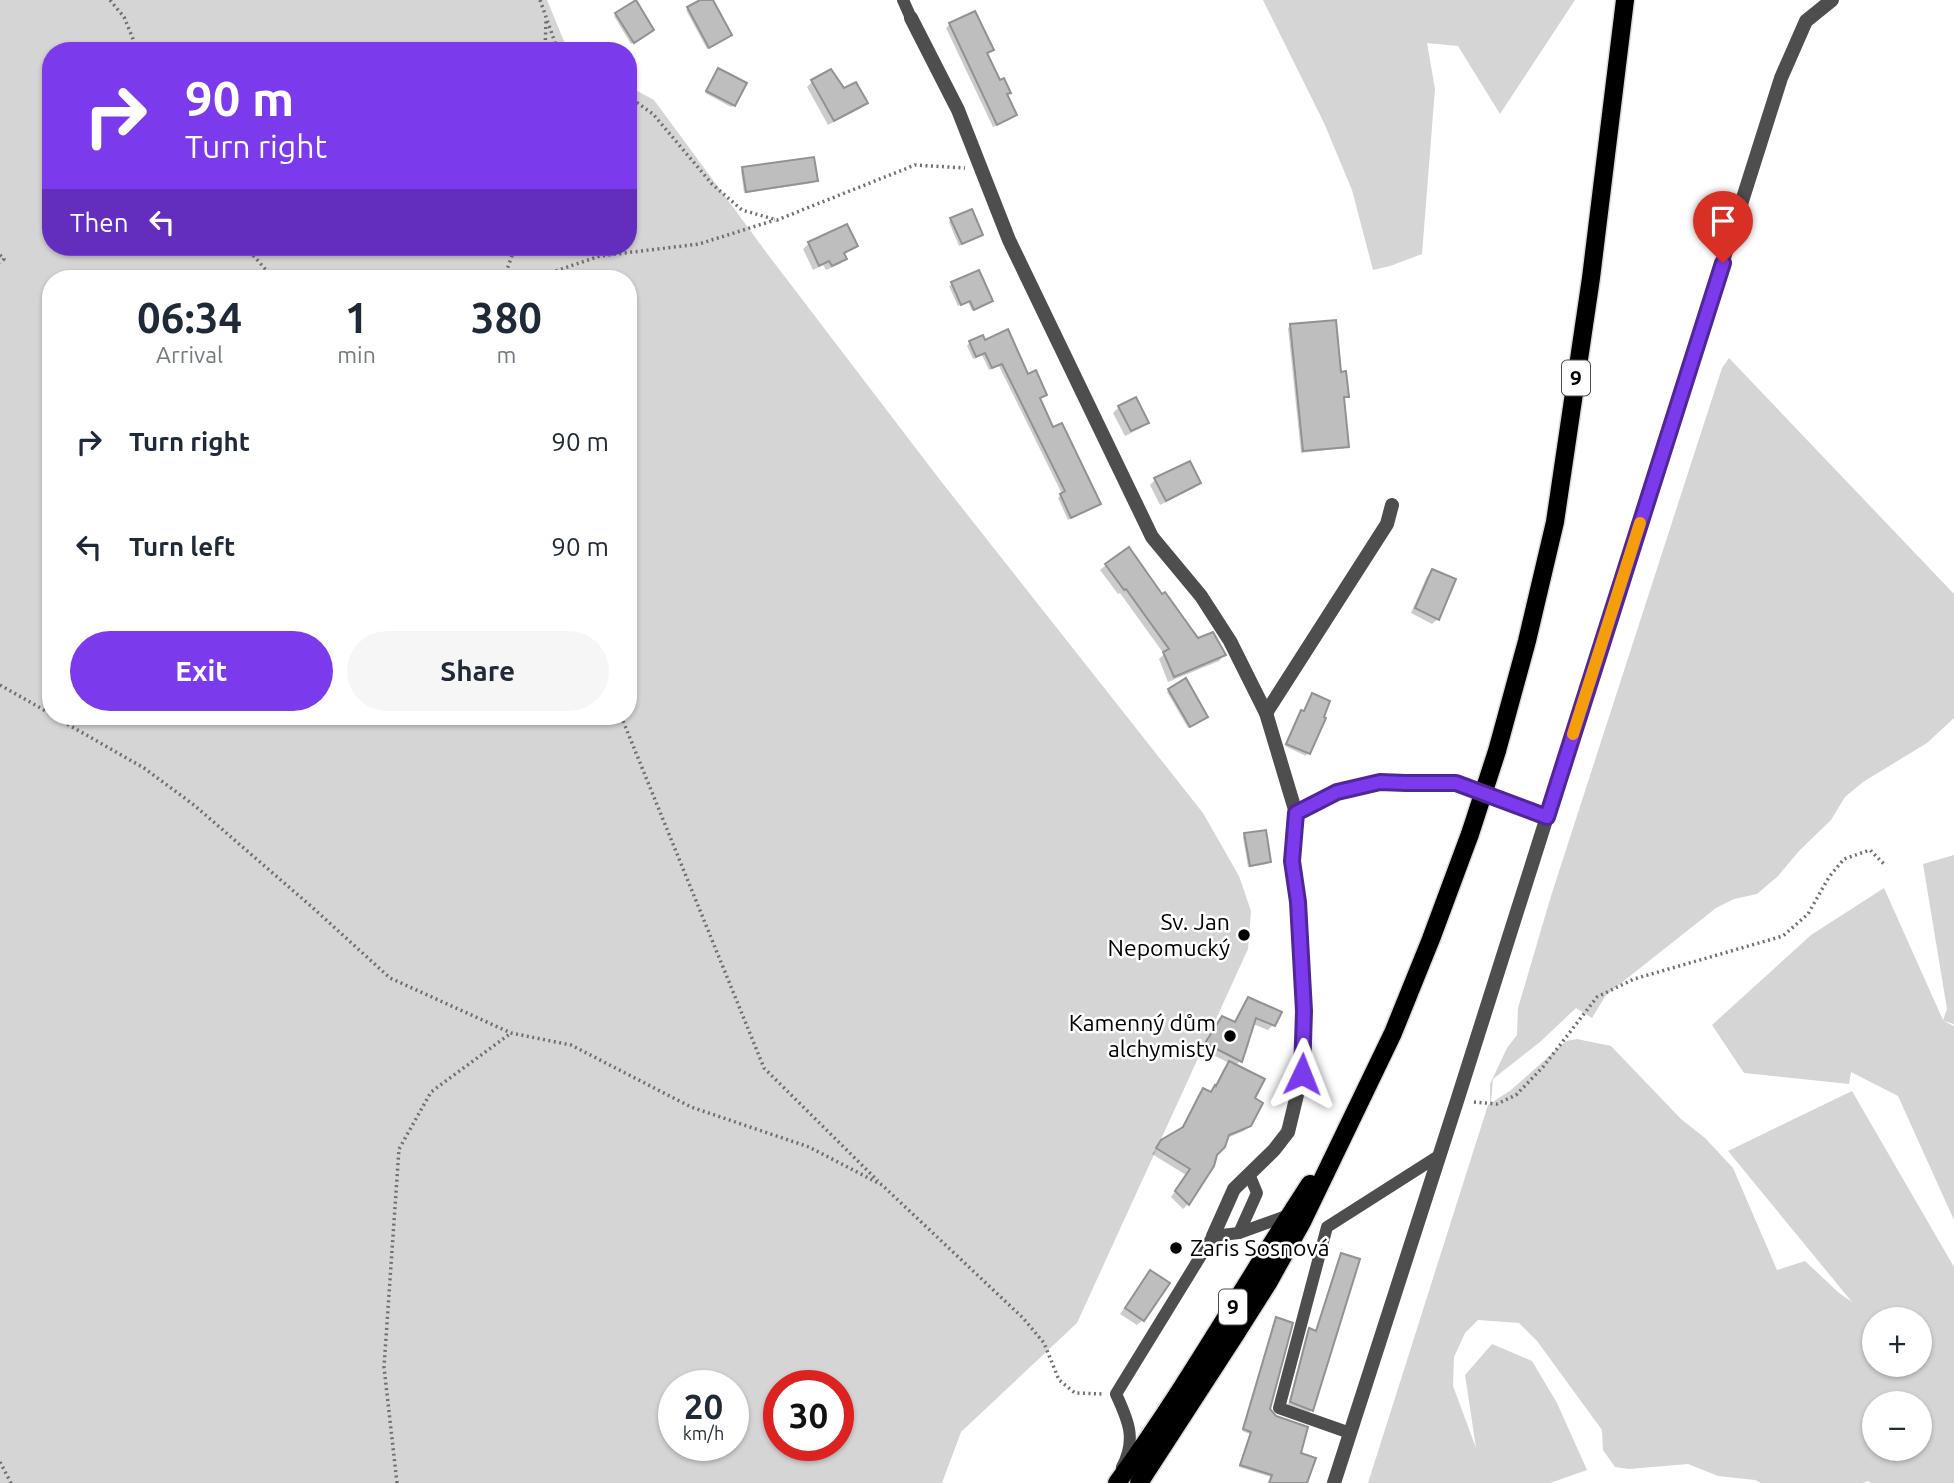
<!DOCTYPE html>
<html lang="en">
<head>
<meta charset="utf-8">
<style>
	body { margin:0; font-family:Ubuntu,sans-serif; background:#f6f6f7; color:#1f2937; height:100vh; display:flex; flex-direction:column; font-size:26px; white-space:nowrap }
	* { box-sizing:border-box; margin:0 }
	p { font-size:23px; color:#747a83 }
	.icon { flex:none; width:38px; height:38px; fill:none; stroke:currentColor; stroke-width:2; stroke-linecap:round; stroke-linejoin:round }
	.map { position:relative; flex:1; overflow:hidden }
	.drawer { position:absolute; left:42px; top:270px; width:595px; height:455px; display:flex; flex-direction:column; background:#fff; border-radius:28px; box-shadow:0 2px 5px #0004 }
	.drawer>* { flex:none }
	.guide { position:absolute; left:42px; top:42px; width:595px; height:214px; border-radius:28px; box-shadow:0 2px 5px #0004; background:#7c3aed; color:#fff; overflow:hidden }
	.buttons { position:absolute; left:1862px; top:1307px; display:grid; gap:14px }
	.buttons a { display:grid; place-items:center; width:70px; height:70px; border-radius:50%; background:#fff; box-shadow:0 2px 5px #0004; font-size:35px }
	.speed { position:absolute; left:658px; top:1370px; display:flex; gap:14px; font-size:35px; font-weight:700; text-align:center }
	.speed>* { display:grid; place-content:center; width:91px; height:91px; border-radius:50%; background:#fff; box-shadow:0 2px 5px #0004; line-height:1 }
	.speed small { font-size:18px; font-weight:400 }
	.speed .limit { border:10px solid #d22; background:#fff; color:#111 }
	.pin { position:absolute; display:grid; place-items:center; width:60px; height:60px; color:#fff; margin:-72px -30px; border-radius:50% 50% 50% 0; rotate:-45deg; box-shadow:0 0 7px #0007 }
	.pin .icon { rotate:45deg }
	.me { position:absolute; width:77px; margin:-38px; rotate:2deg; stroke-linejoin:round; filter:drop-shadow(0 0 5px #0008) }
	.turn { display:flex; align-items:center; gap:24px; height:147px; padding:0 28px; font-size:32px }
	.turn .icon { width:91px; height:91px; stroke-width:2.5 }
	.turn b { display:block; font-size:49px; line-height:60px }
	.then { display:flex; align-items:center; height:66px; padding:0 28px; background:#0003; gap:14px; font-size:26px }
	.eta { display:flex; justify-content:space-evenly; align-items:center; height:119px; text-align:center }
	.eta b { font-size:42px; font-weight:600; line-height:49px }
	.primary-button { display:flex; gap:14px; margin-top:auto; padding:14px 28px }
	.primary-button a { flex:1; height:80px; border-radius:42px; background:#7c3aed; color:#fff; font-size:28px; font-weight:600; line-height:80px; text-align:center }
	.primary-button a+a { background:#f6f6f7; color:#1f2937 }
	ul { padding:0; list-style:none }
	li { display:flex; align-items:center; gap:21px; height:105px; padding:0 28px }
	li div { flex:1 }
	li b { display:block; font-size:26px }
	li em { font-style:normal }
	.map>svg:first-child { display:block }
	.green { fill:#d5d5d5; fill-rule:evenodd }
	.shadow { fill:#0003 }
	.building { fill:#bebebe; stroke:#929292; stroke-width:2 }
	.lines { fill:none; stroke-linecap:round; stroke-linejoin:round }
	.primary-casing { stroke:#dbdbdb; stroke-width:21 }
	.path { stroke:#707070; stroke-width:3.5; stroke-dasharray:2 3.5; stroke-linecap:butt }
	.service { stroke:#4e4e4e; stroke-width:12 }
	.minor { stroke:#4e4e4e; stroke-width:14 }
	.tertiary { stroke:#4e4e4e; stroke-width:14 }
	.primary { stroke:#000; stroke-width:18 }
	.primary-bridge-casing { stroke:#dbdbdb; stroke-width:21; stroke-linecap:butt }
	.primary-bridge { stroke:#000; stroke-width:18 }
	.route-casing { stroke:#51269a; stroke-width:18 }
	.route { stroke:#7c3aed; stroke-width:12 }
	.slow { stroke:#f59e0b; stroke-width:12 }
	.poi-dot { fill:#000; stroke:#fff; stroke-width:2.5 }
	.labels { text-anchor:middle; stroke-width:5; stroke-linejoin:round; paint-order:stroke }
	.shield { fill:#fff; stroke:#4c4c4c; stroke-width:2 }
	.shield-label { font-size:21px; font-weight:bold; fill:#000 }
	.poi-label { font-size:23px; fill:#000; stroke:#fff; text-anchor:end }
</style>
</head>
<body>
<div class="map">
<svg width="1954" height="1483" viewBox="0 0 1954 1483">
	<rect width="100%" height="100%" fill="#fff"/>
	<g class="green">
		<path d="M0,0H547L568,51H51V247H628V86L654,100L769,256L940,480L1203,813L1239,876L1251,911L1248,949L1077,1323L961,1432L942,1483H0ZM51,278H628V716H51ZM674,1386H733V1446H674ZM779,1386H838V1446H779Z"/>
		<path d="M1263,0H1575L1500,114L1458,46L1427,43L1435,89L1422,254L1390,266L1373,270L1352,190L1324,123Z"/>
		<path d="M1729,358L1954,594V718L1927,743L1863,782L1845,797L1831,820L1799,851L1778,876L1757,894L1734,899L1716,908L1606,995L1592,1018L1576,1008L1540,1042L1493,1079L1491,1103L1511,1090L1566,1041L1577,1039L1611,1046L1681,1119L1705,1138L1733,1168L1777,1270L1805,1261L1839,1293L1852,1302L1728,1151L1852,1091L1954,1267V1483H1871L1868,1481L1863,1483H1761L1755,1480L1718,1476L1688,1464L1629,1469L1615,1467L1603,1450L1602,1430L1537,1341L1519,1323L1478,1320L1465,1333L1454,1357L1453,1386L1476,1448L1465,1375L1492,1344L1532,1361L1557,1403L1587,1470L1550,1483H1368L1488,1105L1490,1104V1084L1507,1048L1517,1035L1518,1008L1551,896L1722,368ZM1874,1320H1920V1365H1874ZM1874,1404H1920V1449H1874Z"/>
		<path d="M1954,855V1024L1943,1021L1954,1026V1220L1898,1096L1851,1072L1849,1084L1744,1073L1712,1025L1811,935L1884,888L1943,1020L1947,1009L1923,864Z"/>
	</g>
	<g class="shadow">
		<path d="M704,0H711L728,37L707,49L686,10Z"/>
		<path d="M616,14L650,32L631,44L614,16Z"/>
		<path d="M950,24L991,49L985,54L1015,115L1011,119L993,127L946,28Z"/>
		<path d="M716,73L734,105L731,107L705,93Z"/>
		<path d="M812,82L843,91L866,103L861,108L828,125L807,87Z"/>
		<path d="M743,169L816,181L813,183L744,193L741,171Z"/>
		<path d="M951,220L981,235L959,246L949,222Z"/>
		<path d="M809,243L856,246L843,255L845,258L840,264L826,270L823,265L813,270L803,249Z"/>
		<path d="M978,272L991,301L972,311L968,302L958,306L949,286Z"/>
		<path d="M1291,326L1340,374L1347,396L1342,398L1348,446L1345,448L1301,453L1288,328Z"/>
		<path d="M970,342H984L1027,376L1045,394L1038,399L1052,429L1099,503L1096,507L1068,520L1058,498L1062,494L999,366L989,370L982,355L973,359L967,346Z"/>
		<path d="M1119,407L1147,422L1141,428L1125,436L1113,413Z"/>
		<path d="M1155,480L1199,483L1194,488L1160,505L1150,485Z"/>
		<path d="M1106,565L1197,640L1224,655L1219,661L1168,682L1159,659L1164,654L1120,593L1118,594L1100,570Z"/>
		<path d="M1433,571L1438,619L1432,624L1411,613L1427,576Z"/>
		<path d="M1169,690L1204,718L1188,728L1167,692Z"/>
		<path d="M1312,695L1324,719L1306,756L1285,746L1299,715L1303,713Z"/>
		<path d="M1245,835L1269,862L1267,864L1248,867L1243,837Z"/>
		<path d="M1249,1000L1273,1025L1268,1030L1253,1024L1240,1061L1235,1066L1250,1125L1244,1131L1227,1138L1188,1204L1183,1209L1171,1197L1186,1175L1152,1154L1162,1141L1180,1131L1198,1095L1203,1090L1209,1093L1214,1088L1224,1068L1229,1063L1201,1049L1217,1023L1223,1018L1234,1023L1243,1005Z"/>
		<path d="M1341,1255L1312,1410L1309,1412L1288,1405L1307,1332L1310,1330L1315,1332L1339,1257Z"/>
		<path d="M1150,1272L1143,1320L1137,1325L1120,1314Z"/>
		<path d="M1277,1319L1269,1411L1305,1483H1269L1271,1477L1239,1467L1250,1434L1242,1431L1274,1321Z"/>
	</g>
	<g class="building">
		<path d="M636,0L654,30L634,43L615,13Z"/>
		<path d="M700,0H713L732,35L709,48L687,7Z"/>
		<path d="M975,11L994,50L987,53L1000,80L1004,78L1011,93L1007,94L1017,115L997,125L949,23Z"/>
		<path d="M718,68L747,83L735,106L706,91Z"/>
		<path d="M831,69L844,88L856,82L868,103L834,121L811,80Z"/>
		<path d="M814,157L818,181L746,192L742,167Z"/>
		<path d="M972,209L983,235L962,244L950,218Z"/>
		<path d="M847,224L858,246L844,253L847,259L832,266L829,261L819,266L808,242Z"/>
		<path d="M979,270L993,301L974,310L970,301L961,305L951,282Z"/>
		<path d="M1336,320L1341,372L1346,371L1349,397H1344L1349,447L1303,451L1290,324Z"/>
		<path d="M1008,329L1028,374L1036,370L1047,395L1040,398L1053,427L1062,423L1101,504L1071,518L1060,494L1065,491L1002,364L992,368L985,353L976,357L969,341L983,335L985,340Z"/>
		<path d="M1136,397L1149,423L1131,431L1118,406Z"/>
		<path d="M1190,461L1201,483L1166,501L1154,478Z"/>
		<path d="M1129,547L1162,594L1165,592L1198,638L1213,632L1226,655L1174,677L1163,652L1169,649L1126,589L1124,590L1105,564Z"/>
		<path d="M1432,569L1456,579L1439,620L1415,608Z"/>
		<path d="M1186,678L1208,717L1190,727L1168,689Z"/>
		<path d="M1312,693L1330,701L1324,717L1326,718L1310,754L1286,744L1301,710L1304,711Z"/>
		<path d="M1266,830L1271,862L1250,866L1244,833Z"/>
		<path d="M1248,997L1282,1012L1275,1026L1256,1018L1242,1062L1205,1043L1222,1016L1235,1022Z"/>
		<path d="M1229,1061L1265,1079L1255,1098L1263,1103L1251,1126L1229,1135L1225,1147L1217,1155L1214,1166L1189,1205L1175,1191L1190,1169L1156,1148L1161,1140L1183,1127L1203,1088L1211,1092L1215,1085L1216,1086Z"/>
		<path d="M1341,1253L1360,1259L1313,1411L1290,1402L1309,1328L1316,1331Z"/>
		<path d="M1150,1270L1170,1283L1144,1321L1125,1308Z"/>
		<path d="M1276,1317L1293,1323L1270,1409L1276,1416L1308,1427L1301,1453L1316,1458L1307,1483H1269L1272,1475L1240,1465L1251,1432L1243,1429Z"/>
	</g>
	<g class="lines">
		<g class="primary-casing">
			<g id="primary">
				<path d="M1497,751L1527,641L1555,522L1591,278L1625,0"/>
				<path d="M1117,1483C1187,1387 1245,1283 1310,1184"/>
				<path d="M1139,1483L1235,1335L1268,1283L1302,1222L1393,1033L1431,939L1470,834"/>
			</g>
		</g>
		<g class="path">
			<path d="M110,0L124,17L138,51"/>
			<path d="M540,0L558,51"/>
			<path d="M545,51L546,21"/>
			<path d="M628,96L653,114L712,184L742,210L777,220L915,165L965,168"/>
			<path d="M246,247L273,278"/>
			<path d="M0,255L4,259L0,263"/>
			<path d="M504,278L515,247"/>
			<path d="M535,278L600,256L699,244L775,220"/>
			<path d="M0,685L51,714"/>
			<path d="M53,716L144,768L194,805L312,907L390,978L511,1033L571,1045L691,1107L809,1147L882,1185L1023,1318L1044,1343L1059,1380L1075,1393L1103,1394"/>
			<path d="M621,716L764,1068L878,1181"/>
			<path d="M1474,1102L1497,1104L1516,1095L1543,1067L1597,997L1634,979L1783,936L1808,914L1829,877L1844,859L1870,850L1885,865"/>
			<path d="M0,1462L11,1483"/>
			<path d="M397,1483L384,1367L399,1149L431,1092L511,1033"/>
		</g>
		<g class="service">
			<path d="M903,0L911,18"/>
			<path d="M1239,1233L1257,1193L1249,1174"/>
			<path d="M1350,1433L1279,1408L1327,1227L1440,1155"/>
			<path d="M1122,1467C1137,1439 1128,1420 1116,1394L1213,1236L1239,1233L1289,1215"/>
		</g>
		<g class="minor">
			<path d="M911,18L958,110L1009,240L1152,537L1201,596L1230,641L1266,713L1296,813L1292,861L1298,902L1304,1011L1302,1074L1288,1132L1274,1150L1234,1189L1213,1236"/>
			<path d="M1266,713L1387,524L1392,505"/>
			<path d="M1296,813L1337,792L1380,782L1456,783L1547,817"/>
		</g>
		<path class="tertiary" d="M1334,1483L1457,1101L1781,78L1806,21L1832,0"/>
		<use href="#primary" class="primary"/>
		<g class="primary-bridge-casing">
			<path id="primary-bridge" d="M1470,834L1497,751"/>
		</g>
		<use href="#primary-bridge" class="primary-bridge"/>
	</g>
	<g class="lines">
		<g class="route-casing">
			<path id="route" d="M1302,1074L1304,1011L1298,902L1292,861L1296,813L1337,792L1380,782L1406,783H1456L1547,817L1723,263"/>
		</g>
		<use href="#route" class="route"/>
		<path class="slow" d="M1573,734L1640,523"/>
	</g>
	<g class="poi-dot">
		<circle cx="1244" cy="935" r="7"/>
		<circle cx="1230" cy="1036" r="7"/>
		<circle cx="1176" cy="1248" r="7"/>
	</g>
	<g class="labels">
		<g class="shield">
			<rect x="1562" y="360.5" width="28" height="35" rx="5"/>
			<rect x="1219" y="1289.5" width="28" height="35" rx="5"/>
		</g>
		<g class="shield-label">
			<text x="1576" y="385">9</text>
			<text x="1233" y="1314">9</text>
		</g>
		<g class="poi-label">
			<text x="1230" y="930">Sv. Jan<tspan x="1230" dy="26">Nepomucký</tspan></text>
			<text x="1216" y="1031">Kamenný dům<tspan x="1216" dy="26">alchymisty</tspan></text>
			<text x="1190" y="1256" text-anchor="start">Zaris Sosnová</text>
		</g>
	</g>
</svg>
<div class="buttons">
<a>+</a>
<a>−</a>
</div>
<div class="speed"><div>20<small>km/h</small></div><div class="limit">30</div></div>
<div class="pin" style="left:1723px;top:263px;background:#d93025"><svg class="icon" aria-label="arrive" viewBox="0 0 24 24"><path d="M6 21V4h12l-3 4 3 4H6"/></svg></div>
<svg class="me" style="left:1302px;top:1074px" viewBox="-20 -20 40 40"><path d="M0-17L14 15 0 8-14 15z" fill="#7c3aed" stroke="#fff" stroke-width="4"/></svg>
<div class="guide">
<div class="turn"><svg class="icon" aria-label="right" viewBox="0 0 24 24"><path d="M7 20v-9h11M14 6l5 5-5 5"/></svg><div><b>90 m</b>Turn right</div></div>
<div class="then">Then<svg class="icon" aria-label="left" viewBox="0 0 24 24"><path d="M17 20v-9H6M10 6l-5 5 5 5"/></svg></div>
</div>
<section class="drawer">
<div class="eta">
<div><b>06:34</b><p>Arrival</p></div>
<div><b>1</b><p>min</p></div>
<div><b>380</b><p>m</p></div>
</div>
<ul>
<li><svg class="icon" aria-label="right" viewBox="0 0 24 24"><path d="M7 20v-9h11M14 6l5 5-5 5"/></svg><div><b>Turn right</b></div><em>90 m</em></li>
<li><svg class="icon" aria-label="left" viewBox="0 0 24 24"><path d="M17 20v-9H6M10 6l-5 5 5 5"/></svg><div><b>Turn left</b></div><em>90 m</em></li>
</ul>
<div class="primary-button"><a>Exit</a><a>Share</a></div>
</section>
</div>
</body>
</html>
